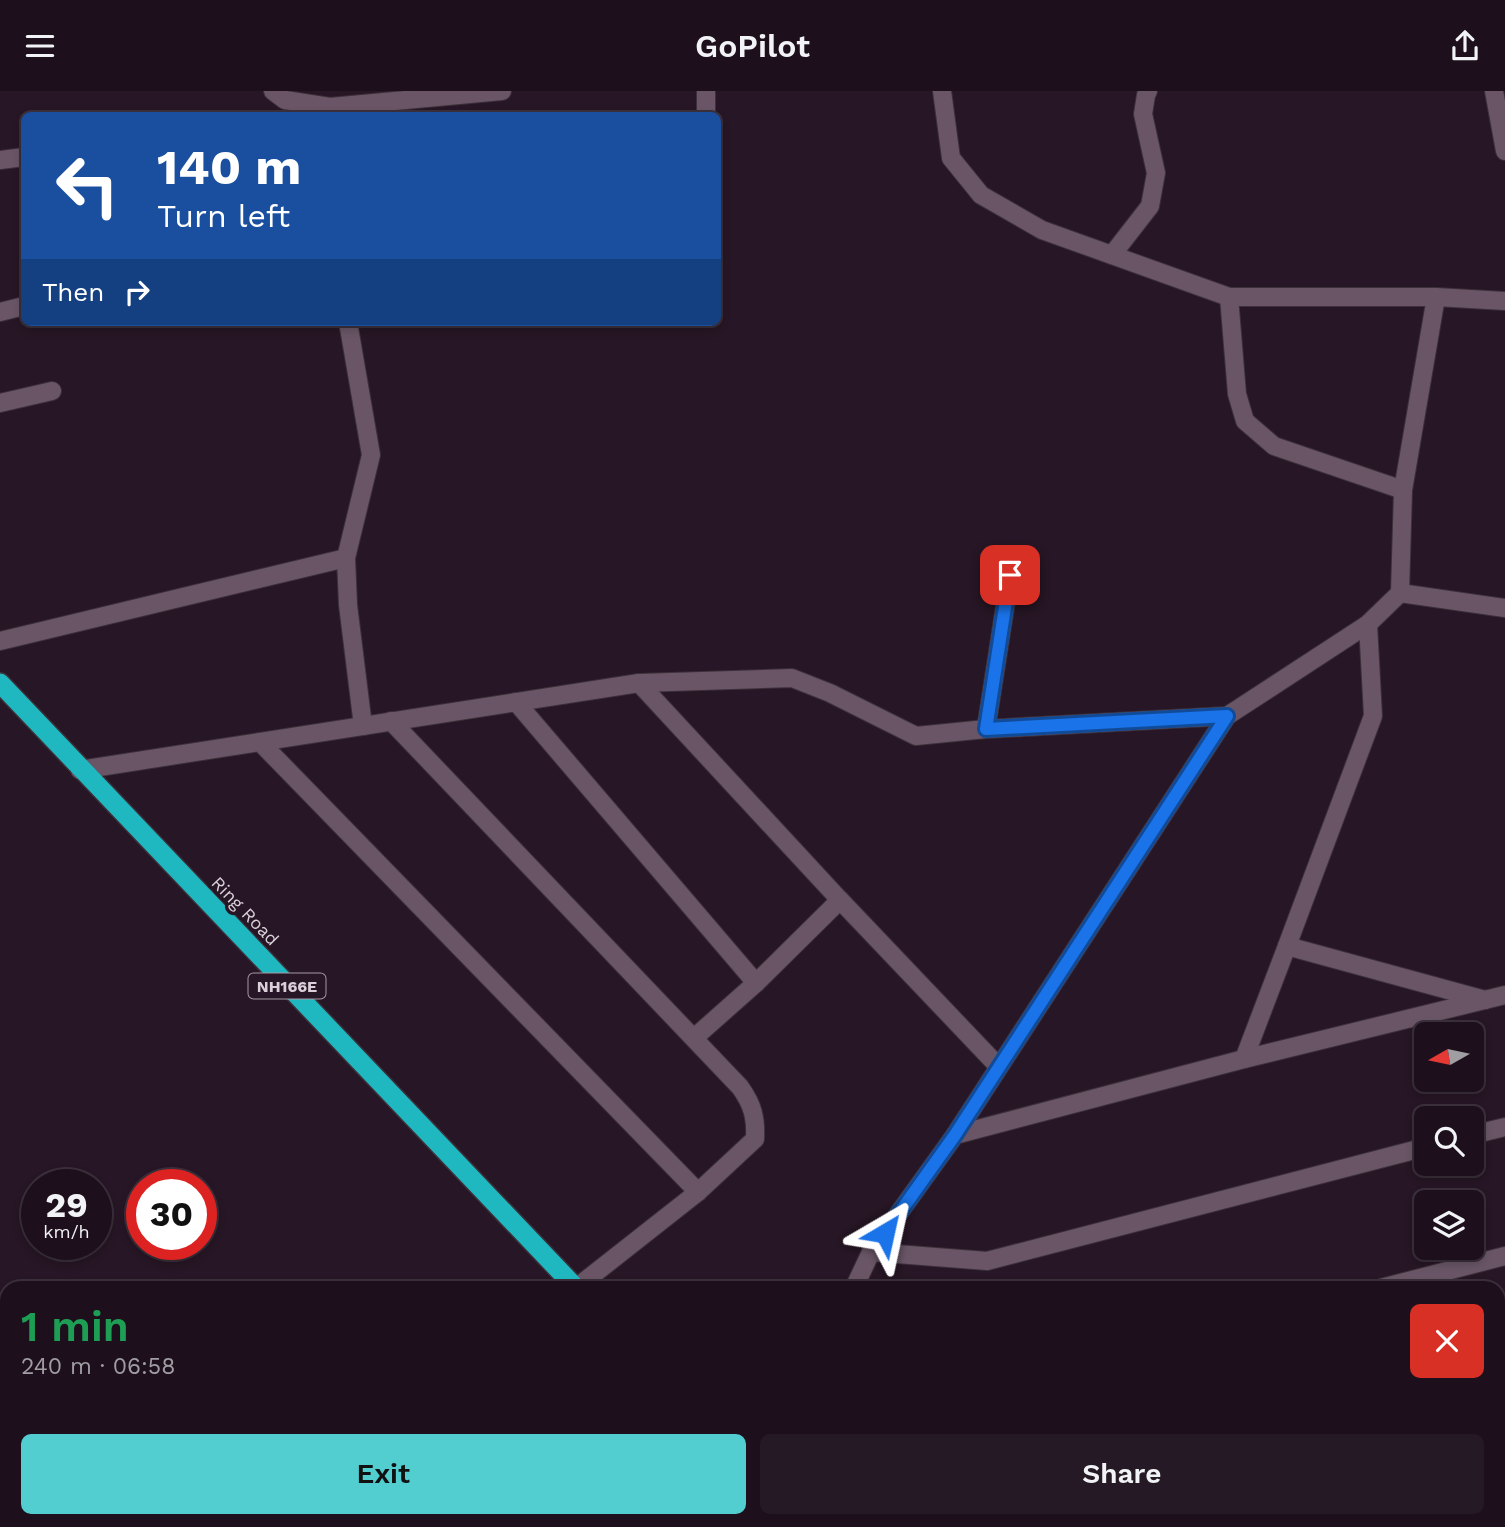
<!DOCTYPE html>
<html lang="en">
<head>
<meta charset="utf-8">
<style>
	body { margin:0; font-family:"Work Sans",sans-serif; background:#251925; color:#f1f3f6; height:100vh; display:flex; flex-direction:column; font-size:26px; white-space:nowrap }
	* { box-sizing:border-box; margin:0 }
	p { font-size:23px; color:#a09da3 }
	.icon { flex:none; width:38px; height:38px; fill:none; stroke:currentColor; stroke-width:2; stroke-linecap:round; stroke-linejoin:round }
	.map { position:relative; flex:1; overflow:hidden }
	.drawer { position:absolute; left:0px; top:1190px; width:1505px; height:247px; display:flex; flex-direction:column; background:#1d101c; border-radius:21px 21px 0 0; box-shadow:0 4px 10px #0003,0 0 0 2px #3b303b }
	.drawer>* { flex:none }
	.banner { position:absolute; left:21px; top:21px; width:700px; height:214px; border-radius:10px; box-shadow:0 4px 10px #0003,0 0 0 2px #3b303b; background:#1a4fa0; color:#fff; overflow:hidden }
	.needle { width:46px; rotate:261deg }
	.controls { position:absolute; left:1414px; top:931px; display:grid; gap:14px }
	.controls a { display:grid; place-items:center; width:70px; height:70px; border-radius:10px; background:#1d101c; box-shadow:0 4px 10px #0003,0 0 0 2px #3b303b; font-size:35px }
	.speed { position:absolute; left:21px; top:1078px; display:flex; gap:14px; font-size:35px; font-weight:700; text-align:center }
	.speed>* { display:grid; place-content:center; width:91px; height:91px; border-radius:50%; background:#1d101c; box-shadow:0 4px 10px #0003,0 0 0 2px #3b303b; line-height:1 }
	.speed small { font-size:18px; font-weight:400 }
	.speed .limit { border:10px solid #d22; background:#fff; color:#111 }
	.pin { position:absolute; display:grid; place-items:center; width:60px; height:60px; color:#fff; margin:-30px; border-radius:14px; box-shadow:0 4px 10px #0006 }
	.me { position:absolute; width:77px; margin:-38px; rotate:36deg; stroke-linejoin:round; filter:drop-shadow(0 0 5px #0008) }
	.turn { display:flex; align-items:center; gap:24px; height:147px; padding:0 21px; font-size:32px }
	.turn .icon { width:91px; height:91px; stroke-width:2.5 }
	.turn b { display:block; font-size:49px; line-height:60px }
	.then { display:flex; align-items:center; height:66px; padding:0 21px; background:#0003; gap:14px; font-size:26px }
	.round { display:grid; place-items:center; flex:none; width:74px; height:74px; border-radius:10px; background:#251925 }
	.headline { display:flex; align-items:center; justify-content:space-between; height:119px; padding:0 21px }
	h1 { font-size:42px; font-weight:600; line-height:52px; color:#1e9e55 }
	.action { display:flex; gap:14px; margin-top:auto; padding:14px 21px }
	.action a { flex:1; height:80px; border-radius:10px; background:#52cdd0; color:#111; font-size:28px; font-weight:600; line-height:80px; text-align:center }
	.action a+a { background:#251925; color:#f1f3f6 }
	header { display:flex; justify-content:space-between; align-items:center; height:91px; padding:0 21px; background:#1d101c; font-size:32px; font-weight:600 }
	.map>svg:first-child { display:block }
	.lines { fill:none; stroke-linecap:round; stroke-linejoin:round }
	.minor-casing { stroke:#3c303a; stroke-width:20 }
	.trunk-casing { stroke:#3c303a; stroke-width:22 }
	.minor { stroke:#695566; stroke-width:18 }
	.trunk { stroke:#20b8c0; stroke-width:19 }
	.route-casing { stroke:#114b97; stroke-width:18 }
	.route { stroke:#1a73e8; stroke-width:12 }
	.labels { text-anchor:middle; stroke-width:7; stroke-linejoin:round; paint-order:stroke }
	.shield { fill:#271625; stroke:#a598a3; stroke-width:2 }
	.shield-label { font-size:16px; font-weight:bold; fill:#dbd0d9 }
	.street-label { font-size:18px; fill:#dbd0d9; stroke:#271625 }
</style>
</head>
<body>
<header><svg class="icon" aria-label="menu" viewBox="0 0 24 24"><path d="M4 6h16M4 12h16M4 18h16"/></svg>GoPilot<svg class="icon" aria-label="share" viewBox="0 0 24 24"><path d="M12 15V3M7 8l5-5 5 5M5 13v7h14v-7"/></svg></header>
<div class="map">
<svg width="1505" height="1436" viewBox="0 0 1505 1436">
	<rect width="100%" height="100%" fill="#271625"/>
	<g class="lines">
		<g class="minor-casing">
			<g id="minor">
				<path d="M273,0L285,9L330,16L502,0"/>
				<path d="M706,0V24"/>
				<path d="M1494,0L1505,60"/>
				<path d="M0,69L24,66"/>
				<path d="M1112,164L1150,115L1156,82L1143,23L1146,4L1148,0"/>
				<path d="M1229,206L1237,303L1245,330L1274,355L1403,399"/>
				<path d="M1436,206L1505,210"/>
				<path d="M0,221L24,215"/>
				<path d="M348,231L371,364L346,467L348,514L363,635"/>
				<path d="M0,312L52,300"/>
				<path d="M1400,502L1505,517"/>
				<path d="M1368,533L1373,625L1287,855L1485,909"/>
				<path d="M0,550L346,467"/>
				<path d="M516,611L756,892L840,809L639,592"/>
				<path d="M391,630L740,996C753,1014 756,1027 755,1048L698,1101L576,1197"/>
				<path d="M986,638L1010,484"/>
				<path d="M260,651L698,1101"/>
				<path d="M80,679L639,592L792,587L830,602L916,645L986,638L1227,625"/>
				<path d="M840,809L998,975"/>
				<path d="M694,947L756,892"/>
				<path d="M1244,968L1287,855"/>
				<path d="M955,1044L1244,968L1505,904"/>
				<path d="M1472,1044L1505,1036"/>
				<path d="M871,1161L987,1170L1426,1056"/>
				<path d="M854,1197L871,1161L955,1044L1227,625L1368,533L1400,502L1403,399L1436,206H1229L1042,139L981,104L951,67L942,0"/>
				<path d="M1381,1197L1505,1165"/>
				<path d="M1396,1430L1399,1436"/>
			</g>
		</g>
		<g class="trunk-casing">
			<g id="trunk">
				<path d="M0,592L576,1197"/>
				<path d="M821,1430L829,1436"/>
			</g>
		</g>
		<use href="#minor" class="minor"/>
		<use href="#trunk" class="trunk"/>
	</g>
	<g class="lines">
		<g class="route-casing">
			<path id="route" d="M885,1142L955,1044L1227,625L986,638L1010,484"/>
		</g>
		<use href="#route" class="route"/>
	</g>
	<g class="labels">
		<rect class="shield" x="248.5" y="882.5" width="77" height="25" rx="5"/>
		<g class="shield-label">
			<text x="287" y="901">NH166E</text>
		</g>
		<g class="street-label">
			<text transform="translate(245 820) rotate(46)" y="6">Ring Road</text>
		</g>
	</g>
</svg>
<div class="controls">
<a><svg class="needle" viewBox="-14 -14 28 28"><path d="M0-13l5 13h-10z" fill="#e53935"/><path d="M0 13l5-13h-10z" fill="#a09da3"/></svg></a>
<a><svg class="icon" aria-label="search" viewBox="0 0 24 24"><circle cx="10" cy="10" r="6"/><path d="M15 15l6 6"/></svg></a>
<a><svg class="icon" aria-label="layers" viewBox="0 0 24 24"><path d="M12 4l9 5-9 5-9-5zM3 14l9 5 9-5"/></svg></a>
</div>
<div class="speed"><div>29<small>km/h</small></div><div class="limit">30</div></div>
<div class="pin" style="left:1010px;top:484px;background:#d93025"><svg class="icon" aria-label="arrive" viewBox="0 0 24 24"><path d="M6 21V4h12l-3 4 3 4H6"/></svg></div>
<svg class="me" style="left:885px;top:1142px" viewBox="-20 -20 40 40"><path d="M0-17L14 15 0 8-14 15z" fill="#1a73e8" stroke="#fff" stroke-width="4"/></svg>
<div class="banner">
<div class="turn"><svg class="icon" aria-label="left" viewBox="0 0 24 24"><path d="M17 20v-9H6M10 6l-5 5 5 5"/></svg><div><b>140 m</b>Turn left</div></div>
<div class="then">Then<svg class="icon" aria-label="right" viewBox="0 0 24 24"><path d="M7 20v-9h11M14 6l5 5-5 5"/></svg></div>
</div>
<section class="drawer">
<div class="headline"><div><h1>1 min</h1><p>240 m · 06:58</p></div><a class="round" style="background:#d93025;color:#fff"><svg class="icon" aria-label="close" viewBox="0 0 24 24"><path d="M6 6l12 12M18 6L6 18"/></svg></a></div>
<div class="action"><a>Exit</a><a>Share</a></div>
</section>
</div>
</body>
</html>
